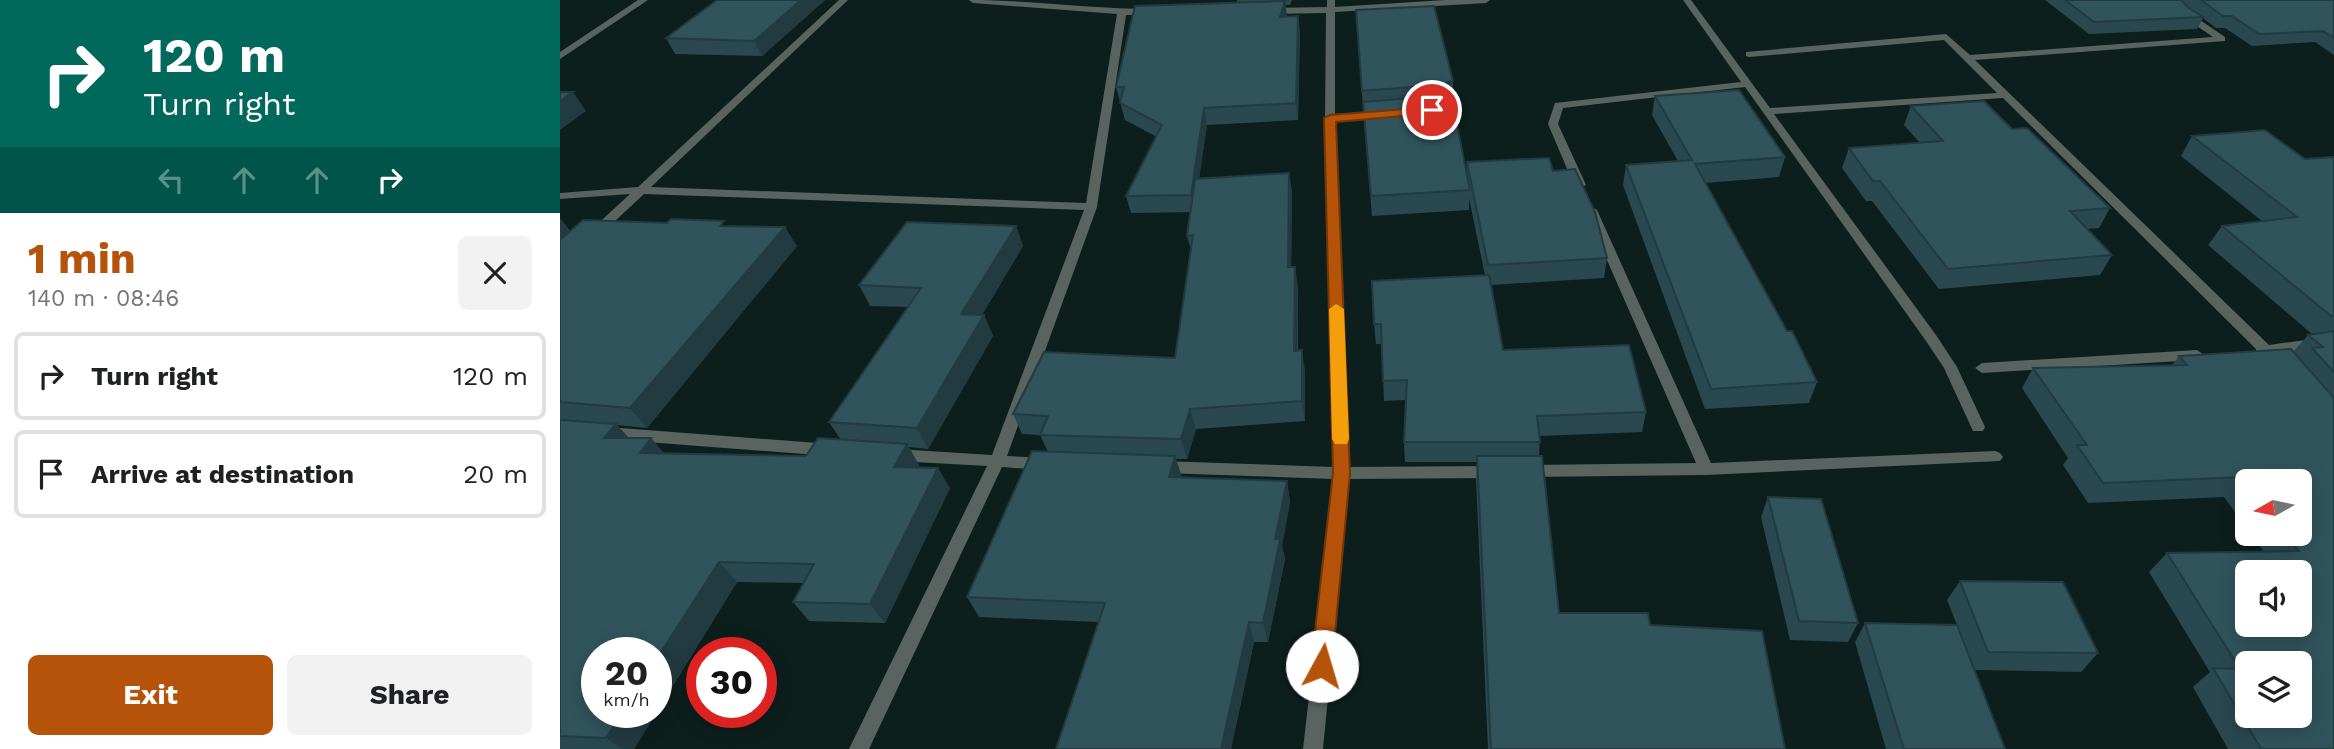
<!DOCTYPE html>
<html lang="en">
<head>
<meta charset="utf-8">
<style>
	body { margin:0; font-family:"Work Sans",sans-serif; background:#f2f2f2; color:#202124; height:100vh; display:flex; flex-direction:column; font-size:26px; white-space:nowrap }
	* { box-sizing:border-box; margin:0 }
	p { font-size:23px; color:#757577 }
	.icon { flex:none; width:38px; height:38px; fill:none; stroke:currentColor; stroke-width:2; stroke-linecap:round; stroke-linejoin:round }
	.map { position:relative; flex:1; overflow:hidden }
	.side { display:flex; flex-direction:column; background:#fff; width:560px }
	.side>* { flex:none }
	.hud { background:#00695c; color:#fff; overflow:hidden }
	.needle { width:46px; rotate:261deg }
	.controls { position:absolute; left:1675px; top:469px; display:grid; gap:14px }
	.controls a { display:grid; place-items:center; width:77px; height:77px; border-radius:10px; background:#fff; box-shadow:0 4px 18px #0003; font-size:35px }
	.speed { position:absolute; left:21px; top:637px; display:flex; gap:14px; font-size:35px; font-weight:700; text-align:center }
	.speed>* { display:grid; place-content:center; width:91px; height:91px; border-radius:50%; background:#fff; box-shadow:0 4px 18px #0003; line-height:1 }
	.speed small { font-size:18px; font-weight:400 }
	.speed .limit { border:10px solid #d22; background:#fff; color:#111 }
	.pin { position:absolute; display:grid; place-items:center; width:60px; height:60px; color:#fff; margin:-30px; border:4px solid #fff; border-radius:50%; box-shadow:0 2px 7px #0007 }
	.me { position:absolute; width:77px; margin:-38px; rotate:6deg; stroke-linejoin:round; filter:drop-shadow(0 0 5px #0008) }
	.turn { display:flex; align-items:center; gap:24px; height:147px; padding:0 28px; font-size:32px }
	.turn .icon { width:91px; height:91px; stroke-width:2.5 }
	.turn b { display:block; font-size:49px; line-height:60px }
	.lanes { display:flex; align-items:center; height:66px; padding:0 28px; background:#0003; justify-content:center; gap:35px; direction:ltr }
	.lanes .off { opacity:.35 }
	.round { display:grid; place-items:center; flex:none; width:74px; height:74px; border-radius:10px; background:#f2f2f2 }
	.head { display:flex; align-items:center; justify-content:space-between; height:119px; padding:0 28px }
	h1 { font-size:42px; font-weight:700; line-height:52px; color:#b45309 }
	.action { display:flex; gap:14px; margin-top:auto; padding:14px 28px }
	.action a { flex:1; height:80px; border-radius:10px; background:#b45309; color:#fff; font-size:28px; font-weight:700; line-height:80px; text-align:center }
	.action a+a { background:#f2f2f2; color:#202124 }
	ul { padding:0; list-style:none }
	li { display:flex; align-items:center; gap:21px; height:88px; margin:0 14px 10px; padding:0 14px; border:4px solid #e0e0e0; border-radius:10px }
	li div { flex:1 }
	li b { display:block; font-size:26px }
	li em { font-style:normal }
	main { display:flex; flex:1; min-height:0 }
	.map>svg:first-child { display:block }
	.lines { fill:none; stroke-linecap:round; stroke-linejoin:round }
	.street { fill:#58645d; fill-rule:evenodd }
	.wall { fill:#2a484f }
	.shaded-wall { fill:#223b40 }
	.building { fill:#31545c; stroke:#223b40; stroke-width:2; fill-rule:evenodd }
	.route { fill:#b45309; stroke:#753606; stroke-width:2 }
	.slow { fill:#f59e0b }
</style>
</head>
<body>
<main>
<section class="side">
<div class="hud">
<div class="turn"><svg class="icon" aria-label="right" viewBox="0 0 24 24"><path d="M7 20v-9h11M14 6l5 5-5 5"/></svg><div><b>120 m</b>Turn right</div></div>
<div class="lanes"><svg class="icon off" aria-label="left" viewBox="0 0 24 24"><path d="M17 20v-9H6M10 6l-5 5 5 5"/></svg><svg class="icon off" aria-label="ahead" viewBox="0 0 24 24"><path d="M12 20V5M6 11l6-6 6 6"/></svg><svg class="icon off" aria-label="ahead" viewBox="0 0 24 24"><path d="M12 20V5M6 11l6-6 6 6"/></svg><svg class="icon" aria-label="right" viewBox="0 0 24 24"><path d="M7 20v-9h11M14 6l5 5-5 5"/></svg></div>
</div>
<div class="head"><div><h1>1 min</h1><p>140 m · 08:46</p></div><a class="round"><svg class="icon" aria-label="close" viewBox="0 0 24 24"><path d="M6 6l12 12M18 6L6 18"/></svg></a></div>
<ul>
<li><svg class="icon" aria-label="right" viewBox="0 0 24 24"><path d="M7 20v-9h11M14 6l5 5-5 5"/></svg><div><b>Turn right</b></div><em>120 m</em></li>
<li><svg class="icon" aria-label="arrive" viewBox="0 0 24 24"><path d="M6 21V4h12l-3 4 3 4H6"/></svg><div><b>Arrive at destination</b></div><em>20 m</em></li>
</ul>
<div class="action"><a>Exit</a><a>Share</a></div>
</section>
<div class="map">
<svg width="1774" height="749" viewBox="0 0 1774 749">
	<rect width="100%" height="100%" fill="#0d1f1d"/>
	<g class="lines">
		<g class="street">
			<path d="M78,0H88L0,59V52Z"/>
			<path d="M279,0H288L91,187L526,203L557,14L413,3L409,0C470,0 531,9 593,9L597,12L593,15H566L537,207L447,456L484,458L489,460L492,464L489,468L484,470L442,467L309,749H289L427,466L336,461L331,459L328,455L331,451L336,449L432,455L524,210L84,194L39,236H31L29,233L31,230L70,194L0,199V193L78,187Z"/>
			<path d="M767,0H775V7L885,0H930L926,3L775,12V114L821,111L826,114L821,117L775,121L789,467L935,466L940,468L943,472L940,476L935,478L789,479L763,749H743L774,479L602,473L597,471L594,467L597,463L602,461L774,467L765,118L766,13L708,14L704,11L708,8L767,7Z"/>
			<path d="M1123,0H1131L1210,108L1437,93L1384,40L1189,57L1186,56V52L1386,34L1410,55L1653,37L1625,18L1607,0H1616L1631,14L1665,37V41L1415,60L1709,345L1774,336V346L1718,354L1727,364L1720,369C1711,366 1707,357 1697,354L1696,349L1443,98L1214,114L1376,335L1397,367L1425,427L1423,431H1413L1384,368L1366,341L1185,87L1003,108L998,124L1026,185L1020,188L1014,185L988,124L995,103L1181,82Z"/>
			<path d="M1031,206L1037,210L1151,463L1435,451L1440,453L1443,457L1440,461L1146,475L966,477L961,475L958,471L961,467L966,465L1136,463L1025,210Z"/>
			<path d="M1637,350L1644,355L1637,360L1422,373L1415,368L1422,363Z"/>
			<path d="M47,427L271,444L276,446L279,450L276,454L271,456L47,439L42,437L40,433L42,429Z"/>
		</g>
	</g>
	<g class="wall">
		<path d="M157,0H265L202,56L115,54L106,38Z"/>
		<path d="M677,0H732L730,5H725L727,16L740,31L738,120L647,125L639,178L729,173L732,193L731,267L738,287V351L745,371V421L636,429L627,459H616L621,477L727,481L730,502L722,546L725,559L708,642H694L671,749H496L538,622L419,617L407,597L488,452L480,435L462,434L453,414L615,358L631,250L627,236L631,212L571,213L566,196L597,137L565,120L556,87L677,3Z"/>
		<path d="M1485,0H1774V55L1755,42L1692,46L1665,28H1656L1643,18L1637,29L1529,34Z"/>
		<path d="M796,10L893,81V100H892L906,173L907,162L993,171L1047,258L1044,278L931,285L943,350L1086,412L1082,432L980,436L979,456L999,613L1090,625L1225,749H928L916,480L917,462H845L844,442L846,400L824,401L822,344H816L814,324L925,275L909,198V210L812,216L804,121Z"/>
		<path d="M1095,96L1225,157L1219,177L1145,183L1227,331L1257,382L1249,403L1145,409L1063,185L1066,165L1118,161L1092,115Z"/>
		<path d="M1351,106L1452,129L1550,208L1539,228L1527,229L1552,255L1540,275L1379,289L1312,201H1306L1282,168L1289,148L1360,143L1344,125Z"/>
		<path d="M1632,136L1745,159L1774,157V749H1668L1633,687L1650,672L1589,572L1607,553L1704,552L1691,534H1740L1687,481V528L1664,497L1528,503L1503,465L1508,458L1462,388L1473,368L1612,365L1619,356L1733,352L1748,335L1752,334L1648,245L1662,226L1702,221L1621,156Z"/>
		<path d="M0,219L10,231L167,226L237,246L87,428L57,425L69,438L104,453L246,456L281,440L269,422L348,307L310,306L299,285L456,226L463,246L422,315H424L433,336L368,449L349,447L359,465L358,467L390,488L325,623L249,621L233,602L244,583L177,582L74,749H0Z"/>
		<path d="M1208,497L1298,623L1288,642L1230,640L1201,517Z"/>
		<path d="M1400,581L1538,653L1521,672L1415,670L1445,749H1326L1295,642L1305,623L1397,625L1387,600Z"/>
	</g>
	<g class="shaded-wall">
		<path d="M241,0H265L202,56L194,41Z"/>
		<path d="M725,1L727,16L720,17Z"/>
		<path d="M738,16L740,31L738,120L736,103Z"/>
		<path d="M13,92L26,111L0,130V101Z"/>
		<path d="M644,108L647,125L634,212L631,195Z"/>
		<path d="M729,173L732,193L731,287L728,267Z"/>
		<path d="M1,219L16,239L0,253V220Z"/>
		<path d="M456,226L463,246L410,335L401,314Z"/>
		<path d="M225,227L237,246L87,428L70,408Z"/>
		<path d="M735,267L738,287L737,371L734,351Z"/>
		<path d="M424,315L433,336L368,449L357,428Z"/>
		<path d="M742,350L745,371V421L742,401Z"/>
		<path d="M630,409L636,429L627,459L621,439Z"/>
		<path d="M56,424L74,444L44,438Z"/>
		<path d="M91,438L109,459L80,453Z"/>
		<path d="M347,444L359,465L347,487L334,467Z"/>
		<path d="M615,456L622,477H609Z"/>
		<path d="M378,468L390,488L325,623L310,604Z"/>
		<path d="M727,481L730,502L722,546L725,559L708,642L703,623L715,539Z"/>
		<path d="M159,562L177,582L96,712V660Z"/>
		<path d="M689,622L694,642L671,749H661Z"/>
		<path d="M63,712H96L74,749H62L46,738Z"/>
	</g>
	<g class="building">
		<path d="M157,0H241L194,41L106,38Z"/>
		<path d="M1505,0H1621L1629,8L1643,17L1534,22Z"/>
		<path d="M1641,0H1774V38L1763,31L1699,34L1672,16H1663Z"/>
		<path d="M725,1L720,17L738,16L736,103L644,108L631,195L566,196L602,125L560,103L564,87H556L575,6Z"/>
		<path d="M874,6L893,81L888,82L889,84L802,91L796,10Z"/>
		<path d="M1179,90L1225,157L1135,164L1227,331H1232L1257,382L1151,389L1066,165L1132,160L1095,96Z"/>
		<path d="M0,92H13L0,101Z"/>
		<path d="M891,95L910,190L811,196L803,102Z"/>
		<path d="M1424,101L1452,129L1467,128L1550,208L1510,211L1552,255L1388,269L1320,181H1313L1289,148L1383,141L1351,106Z"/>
		<path d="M1705,130L1745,159L1774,157V316H1771L1662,226L1737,217L1632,136Z"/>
		<path d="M989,158L993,171L1015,169L1035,212L1047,258L928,265L907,162Z"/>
		<path d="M729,173L728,267H735L734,351L742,350V401L630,409L621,439L480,435L488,416L453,414L484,352L615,358L633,235L627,236L635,179Z"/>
		<path d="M111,219L164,221L160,226L225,227L70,408L0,402V240L23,220L107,223Z"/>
		<path d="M347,222L456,226L401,314L424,315L357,428L269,422L361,288L299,285Z"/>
		<path d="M929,275L943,350L1069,345L1086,412L977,416L980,442H844L847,380L823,381L821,324H814L812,281Z"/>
		<path d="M1774,331V372L1752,348L1763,347L1748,335Z"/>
		<path d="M1731,349L1774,398V749H1701L1653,668L1680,669L1607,553L1739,551L1725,534H1740V481H1687V483L1682,477L1543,483L1517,445H1527L1473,368L1627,365L1619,356ZM1687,572H1740V625H1687ZM1687,663H1740V716H1687Z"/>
		<path d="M0,420L56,424L44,438H91L80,453L246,456L258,438L347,444L334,467L378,468L310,604L233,602L254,564L159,562L96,660V653H37V712H63L46,738L0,736Z"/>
		<path d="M472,451L615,456L609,477L727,481L715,539H720L703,623L689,622L661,749H496L545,603L407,597Z"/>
		<path d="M917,456H982L999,613H1088L1090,625L1202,631L1225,749H931Z"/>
		<path d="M1208,497L1261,499L1298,623L1239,621Z"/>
		<path d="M1400,581L1503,582L1538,653L1428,652Z"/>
		<path d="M1305,623L1397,625L1445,749H1344Z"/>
	</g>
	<path class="route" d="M872,107L877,110L876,113L776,122L790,473L772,666L769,673L762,676L754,673L751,666L773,473L764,118L770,115Z"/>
	<path class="slow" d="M776,304L784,309L789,439L787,444H775L772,439L769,309Z"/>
</svg>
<div class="controls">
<a><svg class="needle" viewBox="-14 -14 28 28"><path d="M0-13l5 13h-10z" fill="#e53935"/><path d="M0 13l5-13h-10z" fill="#757577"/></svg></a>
<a><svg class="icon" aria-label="sound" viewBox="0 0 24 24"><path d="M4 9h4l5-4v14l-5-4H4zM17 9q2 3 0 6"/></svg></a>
<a><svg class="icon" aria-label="layers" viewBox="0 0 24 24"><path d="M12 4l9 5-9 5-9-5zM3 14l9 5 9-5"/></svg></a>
</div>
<div class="speed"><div>20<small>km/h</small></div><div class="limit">30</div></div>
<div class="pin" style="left:872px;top:110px;background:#d93025"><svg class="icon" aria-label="arrive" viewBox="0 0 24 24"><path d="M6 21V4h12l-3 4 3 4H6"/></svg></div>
<svg class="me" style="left:762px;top:666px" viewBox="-20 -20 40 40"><circle r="19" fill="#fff"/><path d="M0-13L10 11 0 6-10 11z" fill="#b45309"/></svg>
</div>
</main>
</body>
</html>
